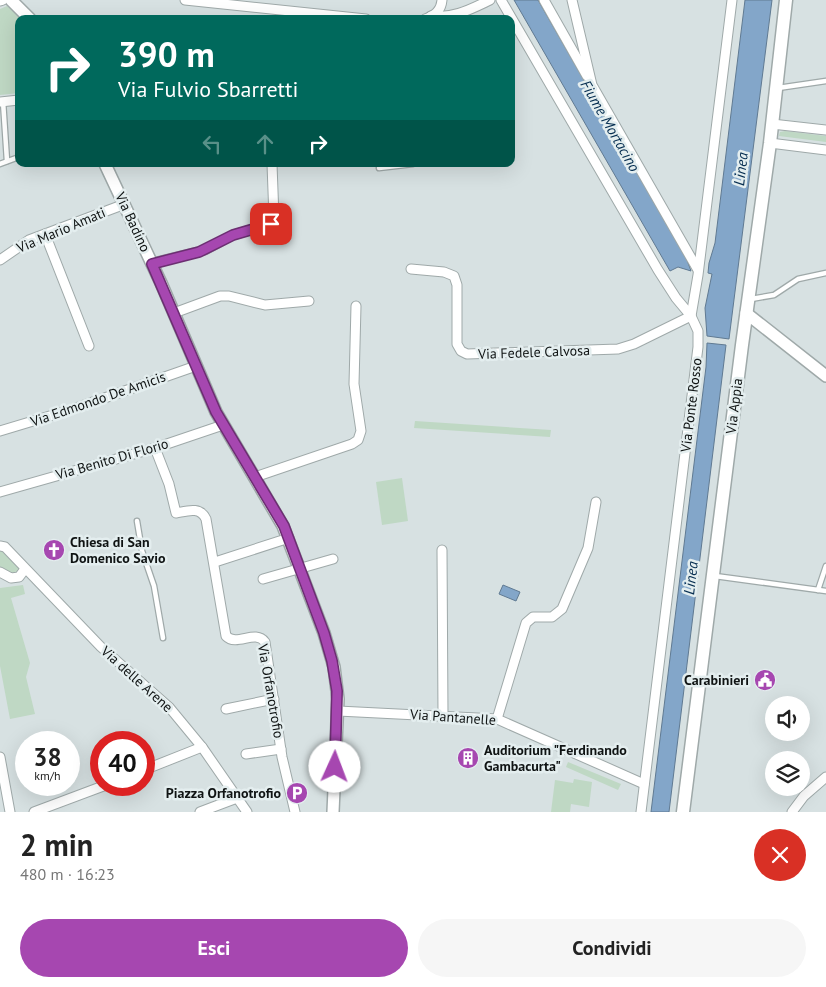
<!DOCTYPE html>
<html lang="it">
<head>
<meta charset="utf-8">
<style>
	body { margin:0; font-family:"PT Sans",sans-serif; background:#f6f6f6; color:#222; height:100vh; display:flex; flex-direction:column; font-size:19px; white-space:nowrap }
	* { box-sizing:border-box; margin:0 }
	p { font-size:16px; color:#767676 }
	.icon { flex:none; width:28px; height:28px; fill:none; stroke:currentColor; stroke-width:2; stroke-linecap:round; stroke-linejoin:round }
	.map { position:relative; height:812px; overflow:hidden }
	.details { display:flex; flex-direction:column; background:#fff; flex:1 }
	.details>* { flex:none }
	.hud { position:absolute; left:15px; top:15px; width:500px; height:152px; border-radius:10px; box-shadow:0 5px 20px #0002; background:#00695c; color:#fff; overflow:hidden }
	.controls { position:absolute; left:765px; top:696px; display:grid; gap:10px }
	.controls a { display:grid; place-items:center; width:45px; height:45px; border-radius:50%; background:#fff; box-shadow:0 5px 20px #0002; font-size:25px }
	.speed { position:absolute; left:15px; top:731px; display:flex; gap:10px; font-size:25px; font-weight:700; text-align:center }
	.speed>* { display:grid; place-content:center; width:65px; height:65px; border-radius:50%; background:#fff; box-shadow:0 5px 20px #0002; line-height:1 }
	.speed small { font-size:12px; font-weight:400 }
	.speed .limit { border:8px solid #d22; background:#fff; color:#111 }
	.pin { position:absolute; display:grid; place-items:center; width:42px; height:42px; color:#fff; margin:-21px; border-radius:10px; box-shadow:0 2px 8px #0006 }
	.me { position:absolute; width:55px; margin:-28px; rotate:2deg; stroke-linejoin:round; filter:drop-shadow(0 0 4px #0008) }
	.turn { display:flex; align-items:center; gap:18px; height:105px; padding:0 20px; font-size:22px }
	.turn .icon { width:65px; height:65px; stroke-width:2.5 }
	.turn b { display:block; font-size:35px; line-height:42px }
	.lanes { display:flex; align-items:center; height:48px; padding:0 20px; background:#0003; justify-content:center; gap:25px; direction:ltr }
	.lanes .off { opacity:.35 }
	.round { display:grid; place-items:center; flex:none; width:52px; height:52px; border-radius:26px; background:#f6f6f6 }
	.head { display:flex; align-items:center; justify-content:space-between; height:85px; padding:0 20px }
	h1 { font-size:30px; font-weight:800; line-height:38px }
	.cta { display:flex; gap:10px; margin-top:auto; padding:10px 20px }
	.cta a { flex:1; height:58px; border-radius:30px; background:#a647b0; color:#fff; font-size:20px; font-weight:800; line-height:58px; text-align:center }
	.cta a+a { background:#f6f6f6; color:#222 }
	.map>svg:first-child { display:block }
	.green { fill:#bfd8c4 }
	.water { fill:#83a6c9; stroke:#607a92 }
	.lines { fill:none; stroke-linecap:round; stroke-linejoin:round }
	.service-casing { stroke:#9fa9a9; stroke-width:7 }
	.minor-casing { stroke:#9fa9a9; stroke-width:11 }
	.tertiary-casing { stroke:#9fa9a9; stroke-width:14 }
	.secondary-casing { stroke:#9fa9a9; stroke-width:15 }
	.service { stroke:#fff; stroke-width:4.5 }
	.minor { stroke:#fff; stroke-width:9 }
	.tertiary { stroke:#fff; stroke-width:11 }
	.secondary { stroke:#fff; stroke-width:12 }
	.route-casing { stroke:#6c2e72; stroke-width:12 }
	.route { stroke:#a647b0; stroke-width:9 }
	.labels { text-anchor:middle; stroke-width:5; stroke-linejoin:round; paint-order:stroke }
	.street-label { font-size:14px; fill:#0f1313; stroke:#e4eeef }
	.poi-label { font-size:14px; font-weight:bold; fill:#0f1313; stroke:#e4eeef; text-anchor:start }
	.water-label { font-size:15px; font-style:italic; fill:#062e51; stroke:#e4eeef }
</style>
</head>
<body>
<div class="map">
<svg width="826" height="812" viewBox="0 0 826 812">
	<rect width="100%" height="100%" fill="#d7e1e2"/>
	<g class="green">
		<path d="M7,6L24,19H19V93L0,95V9Z"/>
		<path d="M785,131L826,136V142L779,136L780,132Z"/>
		<path d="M415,421L551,430L550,437L414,428Z"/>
		<path d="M402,478L408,521L382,525L376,482Z"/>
		<path d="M0,549H4L22,569L18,575H11L0,568Z"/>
		<path d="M23,585L25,594L11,598L30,663L26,677L35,714L10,719L0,666V588Z"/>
		<path d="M568,762L621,784L618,790L566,767Z"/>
		<path d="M574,779L592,782L589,807L571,804L570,812H551L555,780L573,783Z"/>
	</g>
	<g class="water">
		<path d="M514,0H538L687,260L691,271L678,267L670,271Z"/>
		<path d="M745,0H772L729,339L707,336L705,308L712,274L708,273L709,263L715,243Z"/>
		<path d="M707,343L726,345L669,812H651L706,367Z"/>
		<path d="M503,585L520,592L516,601L499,594Z"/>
	</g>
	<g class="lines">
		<g class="service-casing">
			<g id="service">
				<path d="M778,88L826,81"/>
				<path d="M3,101L7,161"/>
				<path d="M0,164L19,157"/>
				<path d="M379,168L413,164"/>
				<path d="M751,299L774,295L798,279L826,273"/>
				<path d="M137,521L142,551L154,586L163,638"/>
				<path d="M715,576L826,591"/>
				<path d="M818,590L826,566"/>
			</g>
		</g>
		<g class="minor-casing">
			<g id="minor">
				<path d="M185,0L366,19"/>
				<path d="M501,0L658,270L676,298L691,316"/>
				<path d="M544,0L587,76"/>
				<path d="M572,0L592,85L698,270"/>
				<path d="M0,1L3,0"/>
				<path d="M431,16C453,19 471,9 490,0"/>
				<path d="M425,19C435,15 441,11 442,0"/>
				<path d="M0,102L19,100"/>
				<path d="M772,124L826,130"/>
				<path d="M770,143L826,150"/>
				<path d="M45,234L89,346"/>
				<path d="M0,260L29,240L125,204"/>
				<path d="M152,263L205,250L233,235L271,224L274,218L272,164"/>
				<path d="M411,269L444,272L454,276L457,285V344L461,351L467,354L618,349L634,344L691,316"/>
				<path d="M174,313L220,296H229L265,305L309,301"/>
				<path d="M0,431L73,409L196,366"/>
				<path d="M155,448L169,484L176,513C187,511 200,506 206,519L226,636C237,647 255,629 265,642L282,757L295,812"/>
				<path d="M255,477L352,444L358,440L361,431L354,384L356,306"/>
				<path d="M0,492L155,448L223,425"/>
				<path d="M0,546L5,547L101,647L169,707L202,747L247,812"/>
				<path d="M442,550L443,715"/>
				<path d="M215,562L289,538"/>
				<path d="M0,572L11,578L19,577L25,569"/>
				<path d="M263,579L333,559"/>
				<path d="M226,709L274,699"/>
				<path d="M338,711L497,719L644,784"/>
				<path d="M497,719L526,623L533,617H552L562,609L588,548L596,502"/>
				<path d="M246,754L281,749"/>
				<path d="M0,757L10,812"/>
				<path d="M144,770L202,747"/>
				<path d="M34,812L106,785"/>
				<path d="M200,812L237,798"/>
				<path d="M641,812L698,347V331L691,316L698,275L732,0"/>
				<path d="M792,812L804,796L826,777"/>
			</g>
		</g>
		<g class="tertiary-casing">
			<g id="tertiary">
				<path d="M11,0L30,19"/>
				<path d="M105,164L161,283L216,412L283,526L324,633L334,667L338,699L333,812"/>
				<path d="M746,313L826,376"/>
			</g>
		</g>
		<g class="secondary-casing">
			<path id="secondary" d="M683,812L742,345L770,143L786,0"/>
		</g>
		<use href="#service" class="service"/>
		<use href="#minor" class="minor"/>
		<use href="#tertiary" class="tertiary"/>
		<use href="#secondary" class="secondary"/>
	</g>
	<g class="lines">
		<g class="route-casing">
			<path id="route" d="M271,224L233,235L199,252L152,264L216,412L284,526L324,633L332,661L337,691L335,767"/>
		</g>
		<use href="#route" class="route"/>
	</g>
	<defs>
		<g id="church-disc" transform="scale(1.125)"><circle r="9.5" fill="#a647b0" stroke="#e4eeef"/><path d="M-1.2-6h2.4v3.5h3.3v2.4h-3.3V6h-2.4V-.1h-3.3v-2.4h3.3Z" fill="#fff"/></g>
		<g id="civic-disc" transform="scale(1.125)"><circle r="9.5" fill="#a647b0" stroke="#e4eeef"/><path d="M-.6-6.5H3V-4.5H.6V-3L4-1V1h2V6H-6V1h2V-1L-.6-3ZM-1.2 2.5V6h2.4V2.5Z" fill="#fff"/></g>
		<g id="building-disc" transform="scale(1.125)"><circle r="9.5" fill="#a647b0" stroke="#e4eeef"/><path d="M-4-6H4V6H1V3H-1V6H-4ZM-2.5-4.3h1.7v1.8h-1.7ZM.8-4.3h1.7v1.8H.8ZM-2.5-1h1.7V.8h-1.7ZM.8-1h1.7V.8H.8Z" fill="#fff"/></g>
		<g id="parking-disc" transform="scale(1.125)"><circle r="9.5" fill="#a647b0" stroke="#e4eeef"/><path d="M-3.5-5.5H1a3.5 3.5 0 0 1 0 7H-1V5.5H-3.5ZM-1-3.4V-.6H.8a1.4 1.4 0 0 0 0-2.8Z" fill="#fff"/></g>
	</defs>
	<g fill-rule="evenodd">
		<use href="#church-disc" x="54" y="550"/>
		<use href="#civic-disc" x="765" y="680"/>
		<use href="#building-disc" x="468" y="758"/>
		<use href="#parking-disc" x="297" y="793"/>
	</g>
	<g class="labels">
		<g class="street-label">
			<text transform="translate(133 222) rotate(65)" y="5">Via Badino</text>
			<text transform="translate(61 230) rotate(-23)" y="5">Via Mario Amati</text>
			<text transform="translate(534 352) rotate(-2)" y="5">Via Fedele Calvosa</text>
			<text transform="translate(98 399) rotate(-19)" y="5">Via Edmondo De Amicis</text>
			<text transform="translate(691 405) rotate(-83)" y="5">Via Ponte Rosso</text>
			<text transform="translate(734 406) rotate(-83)" y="5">Via Appia</text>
			<text transform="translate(112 459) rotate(-16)" y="5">Via Benito Di Florio</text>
			<text transform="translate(137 679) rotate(42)" y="5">Via delle Arene</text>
			<text transform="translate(271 691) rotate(80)" y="5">Via Orfanotrofio</text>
			<text transform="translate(453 717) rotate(4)" y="5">Via Pantanelle</text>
		</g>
		<g class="poi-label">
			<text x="70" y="547">Chiesa di San<tspan x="70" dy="16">Domenico Savio</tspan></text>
			<text x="749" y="685" text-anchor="end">Carabinieri</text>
			<text x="484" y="755">Auditorium "Ferdinando<tspan x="484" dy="16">Gambacurta"</tspan></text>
			<text x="281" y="798" text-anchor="end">Piazza Orfanotrofio</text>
		</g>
		<g class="water-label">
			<text transform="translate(610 126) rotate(60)" y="5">Fiume Mortacino</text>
			<text transform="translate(741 169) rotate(-83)" y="5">Linea</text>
			<text transform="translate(691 578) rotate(-83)" y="5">Linea</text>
		</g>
	</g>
</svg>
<div class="controls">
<a><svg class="icon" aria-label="sound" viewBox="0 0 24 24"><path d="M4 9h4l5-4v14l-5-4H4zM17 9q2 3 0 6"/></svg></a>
<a><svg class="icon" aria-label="layers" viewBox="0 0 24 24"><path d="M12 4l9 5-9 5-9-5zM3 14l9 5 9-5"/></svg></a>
</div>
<div class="speed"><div>38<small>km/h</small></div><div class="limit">40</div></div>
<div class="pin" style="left:271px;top:224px;background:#d93025"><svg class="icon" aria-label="arrive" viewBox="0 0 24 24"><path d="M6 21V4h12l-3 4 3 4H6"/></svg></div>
<svg class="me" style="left:335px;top:767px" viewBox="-20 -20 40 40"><circle r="19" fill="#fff"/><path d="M0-13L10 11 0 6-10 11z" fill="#a647b0"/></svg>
<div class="hud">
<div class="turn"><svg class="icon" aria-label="right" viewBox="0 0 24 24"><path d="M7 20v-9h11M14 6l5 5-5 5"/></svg><div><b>390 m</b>Via Fulvio Sbarretti</div></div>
<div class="lanes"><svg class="icon off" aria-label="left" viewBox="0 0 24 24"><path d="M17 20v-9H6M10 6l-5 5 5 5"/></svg><svg class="icon off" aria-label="ahead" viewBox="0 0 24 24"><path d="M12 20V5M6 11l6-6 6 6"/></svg><svg class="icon" aria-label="right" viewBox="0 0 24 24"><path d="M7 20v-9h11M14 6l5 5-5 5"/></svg></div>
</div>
</div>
<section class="details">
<div class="head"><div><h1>2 min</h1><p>480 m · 16:23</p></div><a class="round" style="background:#d93025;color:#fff"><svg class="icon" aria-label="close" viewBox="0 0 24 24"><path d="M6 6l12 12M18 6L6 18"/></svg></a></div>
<div class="cta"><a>Esci</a><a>Condividi</a></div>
</section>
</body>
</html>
